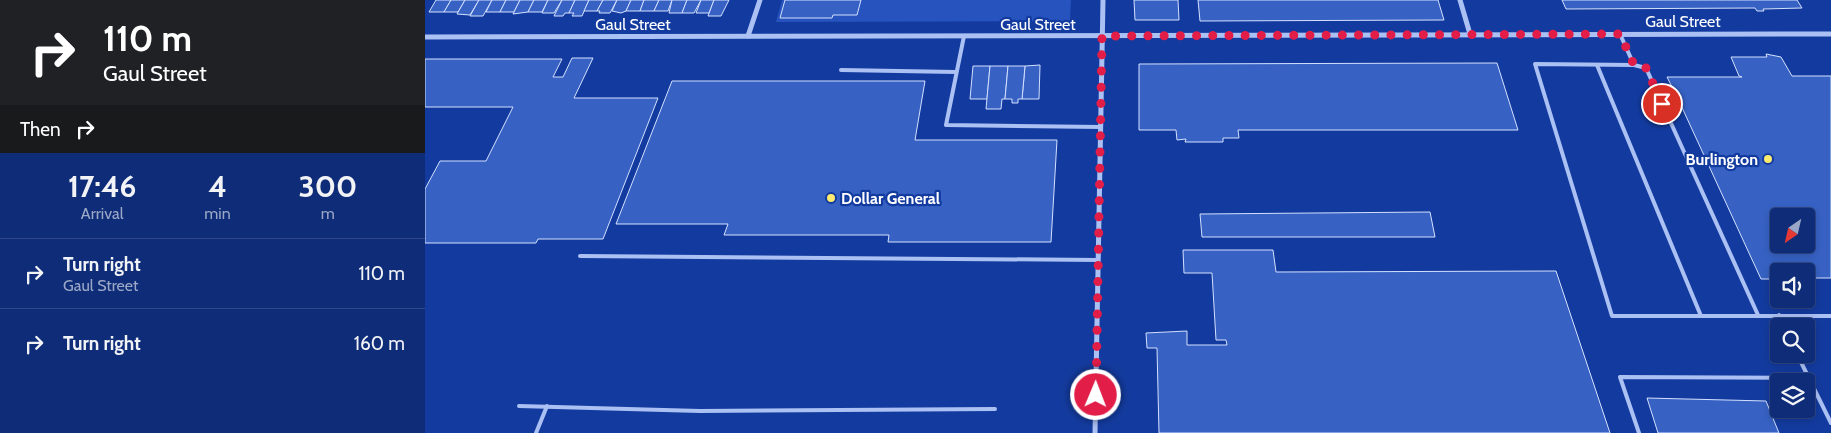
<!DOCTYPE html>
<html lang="en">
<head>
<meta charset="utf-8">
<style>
	body { margin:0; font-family:Cabin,sans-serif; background:#1c387f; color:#f1f3f6; height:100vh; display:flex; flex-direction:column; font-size:19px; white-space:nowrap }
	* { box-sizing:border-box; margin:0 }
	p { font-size:16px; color:#9ba7c6 }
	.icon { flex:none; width:28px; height:28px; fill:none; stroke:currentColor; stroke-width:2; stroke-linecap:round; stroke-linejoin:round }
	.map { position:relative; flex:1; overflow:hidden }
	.side { display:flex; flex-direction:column; background:#0e2c77; width:425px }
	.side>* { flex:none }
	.hud { background:#202124; color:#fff; overflow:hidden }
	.needle { width:32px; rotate:214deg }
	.buttons { position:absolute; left:1345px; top:208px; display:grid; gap:10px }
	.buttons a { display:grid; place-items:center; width:45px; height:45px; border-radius:5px; background:#0e2c77; box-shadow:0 2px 8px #0003,0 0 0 1px #2e4889; font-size:25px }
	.pin { position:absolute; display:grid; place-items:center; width:42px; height:42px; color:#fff; margin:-21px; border:2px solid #fff; border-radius:50%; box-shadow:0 1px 5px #0007 }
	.me { position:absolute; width:55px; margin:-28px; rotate:1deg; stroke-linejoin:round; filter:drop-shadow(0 0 4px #0008) }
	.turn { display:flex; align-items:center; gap:18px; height:105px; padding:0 20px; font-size:22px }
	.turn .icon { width:65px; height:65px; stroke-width:2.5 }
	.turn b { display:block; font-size:35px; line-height:42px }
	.then { display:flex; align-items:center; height:48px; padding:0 20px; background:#0003; gap:10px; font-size:19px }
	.eta { display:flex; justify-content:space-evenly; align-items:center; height:85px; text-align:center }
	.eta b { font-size:30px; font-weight:800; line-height:35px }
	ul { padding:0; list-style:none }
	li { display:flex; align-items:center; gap:15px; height:70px; padding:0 20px; border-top:1px solid #2e4889 }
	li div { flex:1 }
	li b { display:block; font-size:19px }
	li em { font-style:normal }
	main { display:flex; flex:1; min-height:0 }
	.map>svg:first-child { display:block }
	.green { fill:#2653be }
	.building { fill:#3762c4; stroke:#d3e0fe; fill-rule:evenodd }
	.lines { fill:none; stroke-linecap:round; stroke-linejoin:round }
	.lane { stroke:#abc1f4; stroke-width:4 }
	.street { stroke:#abc1f4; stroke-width:5 }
	.route { stroke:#e11d48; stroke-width:9; stroke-dasharray:0 16.2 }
	.poi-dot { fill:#ffeb6e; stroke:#133b9f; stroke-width:2 }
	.labels { text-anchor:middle; stroke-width:4.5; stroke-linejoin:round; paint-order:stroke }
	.street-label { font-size:16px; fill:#fff; stroke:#133b9f }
	.poi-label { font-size:16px; font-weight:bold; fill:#fff; stroke:#133b9f; text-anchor:end }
</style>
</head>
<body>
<main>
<section class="side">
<div class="hud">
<div class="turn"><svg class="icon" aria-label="right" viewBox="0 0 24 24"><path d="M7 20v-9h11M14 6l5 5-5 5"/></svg><div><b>110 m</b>Gaul Street</div></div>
<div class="then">Then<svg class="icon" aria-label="right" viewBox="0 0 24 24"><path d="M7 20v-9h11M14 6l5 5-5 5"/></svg></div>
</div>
<div class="eta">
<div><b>17:46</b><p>Arrival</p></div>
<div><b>4</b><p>min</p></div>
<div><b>300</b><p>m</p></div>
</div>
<ul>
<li><svg class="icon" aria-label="right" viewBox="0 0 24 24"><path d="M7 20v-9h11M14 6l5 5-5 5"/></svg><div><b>Turn right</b><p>Gaul Street</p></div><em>110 m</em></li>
<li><svg class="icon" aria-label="right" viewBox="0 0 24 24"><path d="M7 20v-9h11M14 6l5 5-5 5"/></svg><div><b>Turn right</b></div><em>160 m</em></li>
</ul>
</section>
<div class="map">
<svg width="1406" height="433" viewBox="0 0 1406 433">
	<rect width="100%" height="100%" fill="#133b9f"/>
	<path class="green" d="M357,0H646L645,21L351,22Z"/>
	<g class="building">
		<path d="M11,0H26L19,12H4Z"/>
		<path d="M26,0H40L33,12H19Z"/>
		<path d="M40,0H54L45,15L32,14Z"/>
		<path d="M54,0H67L58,16H45Z"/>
		<path d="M67,0H81L75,12H61Z"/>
		<path d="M81,0H95L89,12H75Z"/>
		<path d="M95,0H109L103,12L88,14Z"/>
		<path d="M109,0H123L117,12H103Z"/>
		<path d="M123,0H137L129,13H117Z"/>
		<path d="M137,0H150L144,13H140L138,16H129Z"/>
		<path d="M150,0H164L157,16H147L149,13H144Z"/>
		<path d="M164,0H178L172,11H159Z"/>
		<path d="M178,0H192L185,13H174L175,11H172Z"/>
		<path d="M192,0H206L201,11L196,13L187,11Z"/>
		<path d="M206,0H219L215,11H201Z"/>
		<path d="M219,0H234L229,11H215Z"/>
		<path d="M234,0H247L243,11H229Z"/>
		<path d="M247,0H262L257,13H244Z"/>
		<path d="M262,0H276L269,13H257Z"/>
		<path d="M276,0H289L284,13H271Z"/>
		<path d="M289,0H304L296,16H283Z"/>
		<path d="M360,0H436L432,15H408L407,18H355Z"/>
		<path d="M709,0H753L754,20H710Z"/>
		<path d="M773,0H1013L1019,20L775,21Z"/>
		<path d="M1137,0H1372L1377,8L1338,9L1339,11H1332L1330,8L1141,9Z"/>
		<path d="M1341,54L1356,57L1367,76H1406V278H1381V271H1354V279H1336L1254,101L1249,98L1251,95L1242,77H1317L1314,76L1306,57H1342ZM1354,216H1381V244H1354Z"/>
		<path d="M147,58H168L149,98H233L178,239H113L111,243H0V189L15,161H61L88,107H0V59H137L128,77H138Z"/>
		<path d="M1072,63L1093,130H813L814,138H798V142H760L761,139L752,140L751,130H714V64Z"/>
		<path d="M615,65L614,99H597L600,66Z"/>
		<path d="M548,66H565L562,99H545Z"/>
		<path d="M565,66H583L580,99H577L576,109H561Z"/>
		<path d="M583,66H600L597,99H593V103H587V99H580Z"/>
		<path d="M247,81H500L490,140H632L626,242H463L464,235H299L303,224H191Z"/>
		<path d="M1005,212L1010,237H777L775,214Z"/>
		<path d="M758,250H848L851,272L1131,271L1185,433H734L732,348H722L721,333L762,331V345H802L801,340H791L787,273H759Z"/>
		<path d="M1222,398L1341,401L1354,433H1233Z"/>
	</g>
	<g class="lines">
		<g class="lane">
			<path d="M1195,34L1209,65L1110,64L1187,316H1406"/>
			<path d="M539,36L521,125L676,127"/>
			<path d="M1172,65L1276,316"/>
			<path d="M1209,65L1221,68L1333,315"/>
			<path d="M416,70L531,72"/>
			<path d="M155,256L673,260"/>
			<path d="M1354,315L1359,326"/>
			<path d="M1372,354L1406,423"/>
			<path d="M94,406L275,411L570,409"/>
			<path d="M111,433L122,406"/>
			<path d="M1214,433L1195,377L1384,378"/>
		</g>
		<g class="street">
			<path d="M1035,0L1045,34"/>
			<path d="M323,36L335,0"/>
			<path d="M0,37L1406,34"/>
			<path d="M670,433L678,0"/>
		</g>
	</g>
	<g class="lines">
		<path class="route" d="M671,395L677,36L1195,34L1209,65L1221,68L1237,104"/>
	</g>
	<g class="poi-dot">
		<circle cx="1343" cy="159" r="5"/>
		<circle cx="406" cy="198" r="5"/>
	</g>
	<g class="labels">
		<g class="street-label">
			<text x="1258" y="27">Gaul Street</text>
			<text x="208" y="30">Gaul Street</text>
			<text x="613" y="30">Gaul Street</text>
		</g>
		<g class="poi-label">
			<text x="1333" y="165">Burlington</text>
			<text x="416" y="204" text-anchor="start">Dollar General</text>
		</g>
	</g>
</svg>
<div class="buttons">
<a><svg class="needle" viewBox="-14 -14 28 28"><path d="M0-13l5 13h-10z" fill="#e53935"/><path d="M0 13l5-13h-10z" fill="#9ba7c6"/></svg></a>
<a><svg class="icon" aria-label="sound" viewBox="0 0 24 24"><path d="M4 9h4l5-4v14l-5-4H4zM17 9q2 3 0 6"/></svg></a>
<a><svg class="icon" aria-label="search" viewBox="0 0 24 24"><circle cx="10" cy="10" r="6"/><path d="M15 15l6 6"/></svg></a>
<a><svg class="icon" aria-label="layers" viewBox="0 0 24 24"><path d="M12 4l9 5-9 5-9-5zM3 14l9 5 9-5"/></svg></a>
</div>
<div class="pin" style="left:1237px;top:104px;background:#d93025"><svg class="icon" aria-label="arrive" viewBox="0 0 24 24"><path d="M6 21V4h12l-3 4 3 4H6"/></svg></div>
<svg class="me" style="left:671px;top:395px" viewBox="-20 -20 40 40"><circle r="17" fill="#e11d48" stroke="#fff" stroke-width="3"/><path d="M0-11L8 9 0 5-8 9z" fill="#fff"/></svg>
</div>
</main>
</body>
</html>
